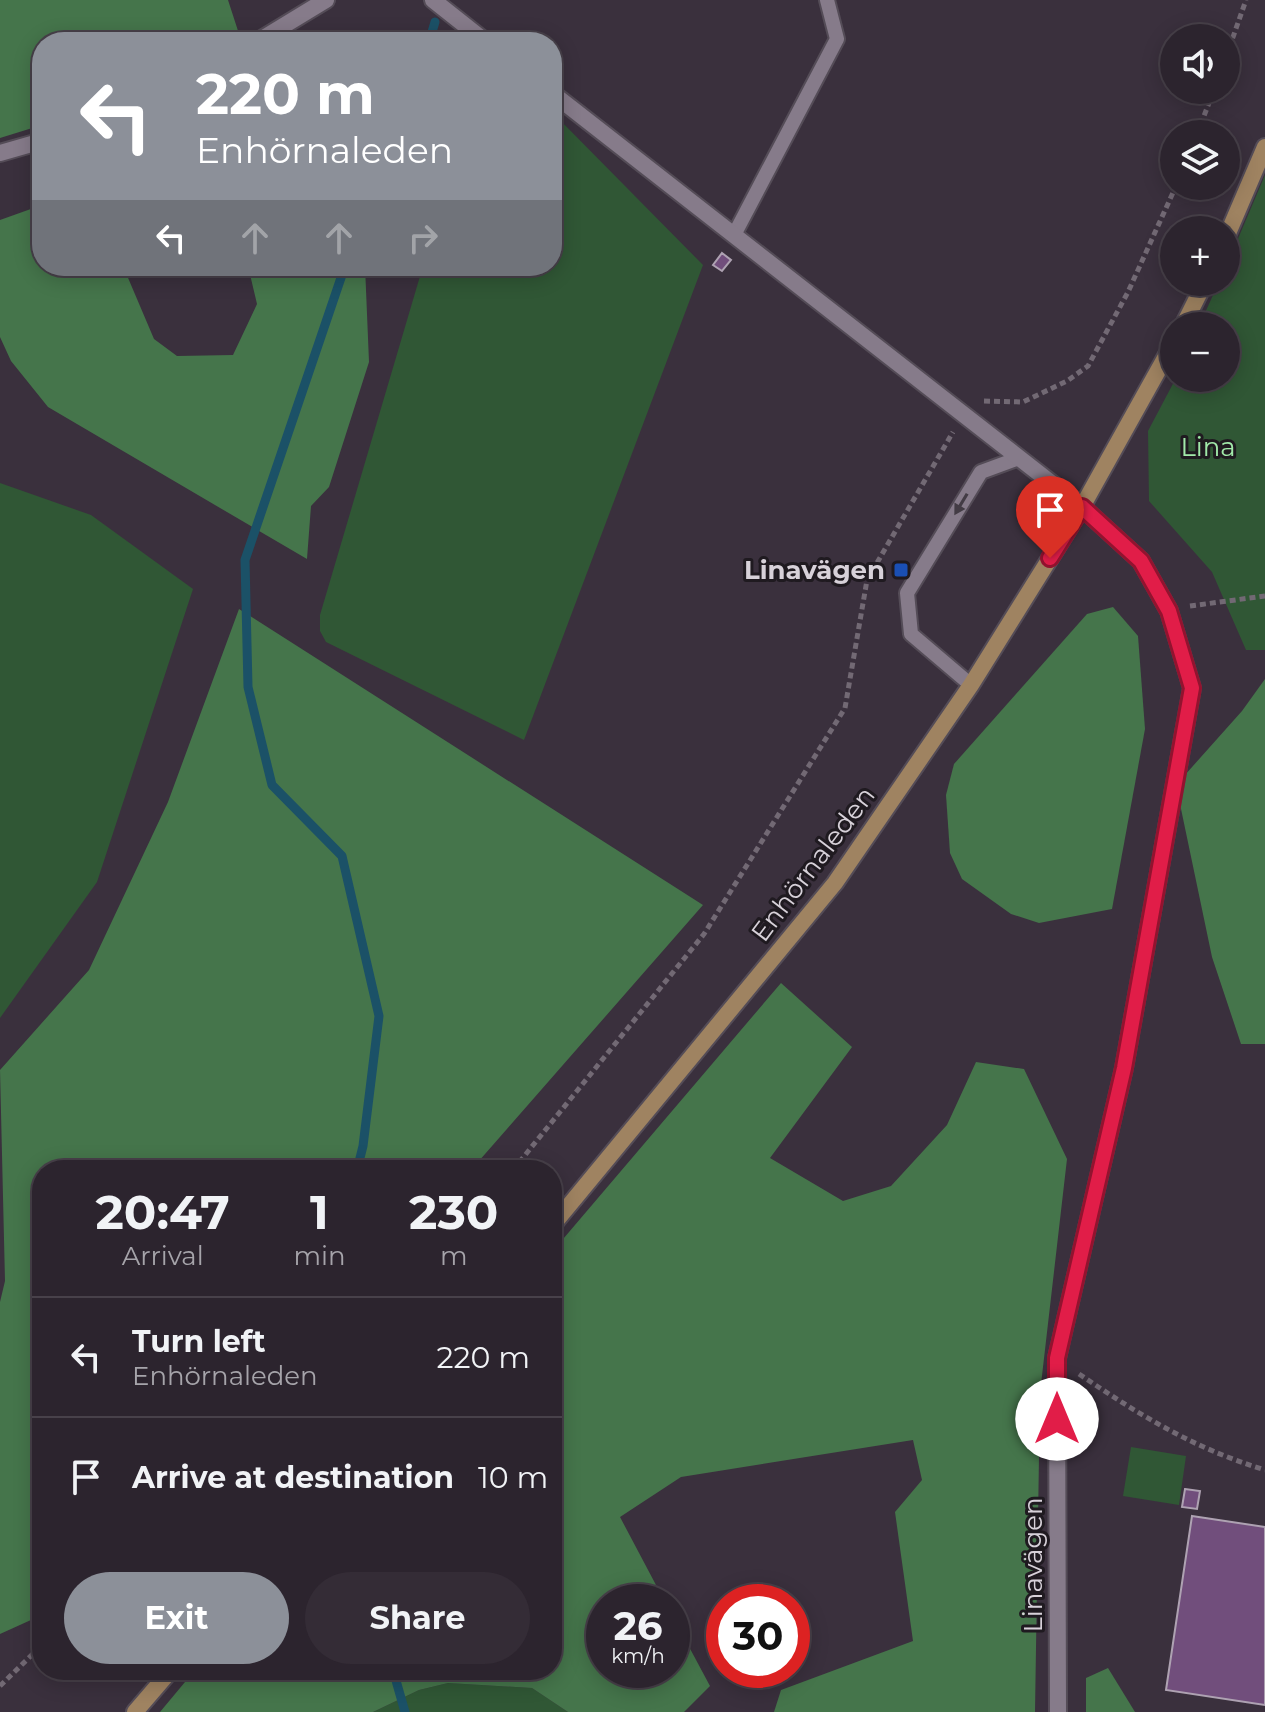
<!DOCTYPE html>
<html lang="en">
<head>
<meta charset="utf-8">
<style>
	body { margin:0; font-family:Montserrat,sans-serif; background:#342c36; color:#f1f3f6; height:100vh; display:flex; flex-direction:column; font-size:30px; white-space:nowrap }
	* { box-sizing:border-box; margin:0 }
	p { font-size:26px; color:#a6a4aa }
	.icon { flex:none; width:44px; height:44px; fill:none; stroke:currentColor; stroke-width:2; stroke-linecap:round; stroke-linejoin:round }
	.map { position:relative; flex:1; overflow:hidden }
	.drawer { position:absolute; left:32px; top:1160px; width:530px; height:520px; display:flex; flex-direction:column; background:#2c242e; border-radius:32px; box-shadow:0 4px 20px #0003,0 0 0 2px #48414a }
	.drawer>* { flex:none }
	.top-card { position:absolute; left:32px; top:32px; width:530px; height:244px; border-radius:32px; box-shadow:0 4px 20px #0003,0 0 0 2px #48414a; background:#8c9099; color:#fff; overflow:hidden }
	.buttons { position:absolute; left:1160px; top:24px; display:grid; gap:16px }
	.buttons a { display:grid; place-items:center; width:80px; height:80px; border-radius:50%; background:#2c242e; box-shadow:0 4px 20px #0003,0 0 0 2px #48414a; font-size:40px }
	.speed { position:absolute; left:586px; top:1584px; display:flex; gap:16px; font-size:40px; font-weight:700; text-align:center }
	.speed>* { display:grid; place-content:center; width:104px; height:104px; border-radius:50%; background:#2c242e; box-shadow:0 4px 20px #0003,0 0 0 2px #48414a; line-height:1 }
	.speed small { font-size:20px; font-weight:400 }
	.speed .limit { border:12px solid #d22; background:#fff; color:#111 }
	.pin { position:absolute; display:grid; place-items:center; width:68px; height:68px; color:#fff; margin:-82px -34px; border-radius:50% 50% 50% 0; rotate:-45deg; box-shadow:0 0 8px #0007 }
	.pin .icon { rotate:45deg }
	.me { position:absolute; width:88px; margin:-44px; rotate:0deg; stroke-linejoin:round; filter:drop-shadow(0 0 6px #0008) }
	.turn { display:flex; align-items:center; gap:28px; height:168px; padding:0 32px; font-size:36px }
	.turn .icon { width:104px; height:104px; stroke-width:2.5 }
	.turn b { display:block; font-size:56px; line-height:68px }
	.lanes { display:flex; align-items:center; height:76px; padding:0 32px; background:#0003; justify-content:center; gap:40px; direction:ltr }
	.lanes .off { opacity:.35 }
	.eta { display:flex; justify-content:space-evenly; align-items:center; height:136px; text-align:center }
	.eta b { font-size:48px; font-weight:700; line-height:56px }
	.primary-button { display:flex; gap:16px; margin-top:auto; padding:16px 32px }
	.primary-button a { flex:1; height:92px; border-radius:48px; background:#8c9099; color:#fff; font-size:32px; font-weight:700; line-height:92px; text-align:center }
	.primary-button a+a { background:#342c36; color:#f1f3f6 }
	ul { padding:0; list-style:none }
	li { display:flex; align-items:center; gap:24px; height:120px; padding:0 32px; border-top:2px solid #48414a }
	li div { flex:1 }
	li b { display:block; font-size:30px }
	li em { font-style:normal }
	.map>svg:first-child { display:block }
	.green { fill:#305735 }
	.forest { fill:#45754b }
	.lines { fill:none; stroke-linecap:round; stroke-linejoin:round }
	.stream { stroke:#1b5167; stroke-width:9 }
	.building { fill:#714e7c; stroke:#aea2b2; stroke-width:2 }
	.lane-casing { stroke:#544c57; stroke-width:18 }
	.street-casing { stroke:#544c57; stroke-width:20 }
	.secondary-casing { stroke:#544c57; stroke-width:20 }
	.path { stroke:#726974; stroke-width:5; stroke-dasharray:6 4; stroke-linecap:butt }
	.lane { stroke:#867b8a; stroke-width:14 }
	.street { stroke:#867b8a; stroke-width:16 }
	.secondary { stroke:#9f8361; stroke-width:16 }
	.oneway { fill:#433c45 }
	.route-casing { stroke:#92132f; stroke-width:20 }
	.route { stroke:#e11d48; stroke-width:14 }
	.transit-dot { fill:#1a4fb4; stroke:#1f1a20; stroke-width:3 }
	.labels { text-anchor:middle; stroke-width:6; stroke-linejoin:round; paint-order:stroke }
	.park-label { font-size:26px; fill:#a1e9a9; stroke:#1f1a20 }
	.poi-label { font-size:26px; font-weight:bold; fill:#d7d1d9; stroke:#1f1a20; text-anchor:end }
	.street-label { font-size:26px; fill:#d7d1d9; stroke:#1f1a20 }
</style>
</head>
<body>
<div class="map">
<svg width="1265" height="1712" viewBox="0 0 1265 1712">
	<rect width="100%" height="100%" fill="#3a303d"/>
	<g class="green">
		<path d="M552,112L703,265L524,740L326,642L320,631V615L423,266H552Z"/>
		<path d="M1265,175V650H1246L1212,572L1149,501L1148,431L1176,378H1226V326H1199L1219,282H1226V267Z"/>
		<path d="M0,483L91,515L193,589L97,882L0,1018Z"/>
		<path d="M1131,1447L1186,1456L1179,1505L1123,1496Z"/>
		<path d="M448,1683L532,1688L568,1712H373L419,1690Z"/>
	</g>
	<g class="forest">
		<path d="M0,0H228L240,37L231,42H42V125L0,138Z"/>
		<path d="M42,205V266H123L154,339L177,356L233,355L257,304L248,266H365L369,362L329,487L311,506L307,559L48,407L11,361L0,337V220Z"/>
		<path d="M1113,607L1138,636L1145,729L1112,909L1039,923L1011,914L962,879L950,853L946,795L954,764L1087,614Z"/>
		<path d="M239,609L703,905L471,1170H42V1615L0,1634V1302L5,1281L0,1070L89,970L168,802Z"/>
		<path d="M1265,679V1044H1241L1212,957L1176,785L1242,711Z"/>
		<path d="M781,983L852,1047L770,1158L843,1201L891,1186L947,1125L976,1062L1024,1069L1067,1159L1040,1393L1035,1712H774L781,1690L913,1641L895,1512L922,1480L913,1440L681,1477L620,1517L665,1602H604V1670H672V1615L710,1686L684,1712H568L532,1688L448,1683L419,1690L373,1712H160L195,1670H552V1252Z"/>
		<path d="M1108,1668L1135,1712H1086V1678Z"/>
	</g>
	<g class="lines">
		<g class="stream">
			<path d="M429,42L435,22"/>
			<path d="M345,266L245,560L248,687L272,785L342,856L379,1016L363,1146L357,1170"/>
			<path d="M393,1670L405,1712"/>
		</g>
	</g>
	<g class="building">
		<path d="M722,253L731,260L722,271L713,265Z"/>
		<path d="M1185,1489L1200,1491L1197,1509L1182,1507Z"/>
		<path d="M1192,1516L1265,1527V1705L1166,1690Z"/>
	</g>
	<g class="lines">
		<g class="lane-casing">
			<g id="lane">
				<path d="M734,235L837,39L827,0"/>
				<path d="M971,685L911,634L907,593L981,472L1019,458"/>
			</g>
		</g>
		<g class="street-casing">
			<g id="street">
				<path d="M433,0L486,42"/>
				<path d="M257,42L326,0"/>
				<path d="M552,93L1082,507L1141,561L1169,611L1192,688L1124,1068L1057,1358L1058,1712"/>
				<path d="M0,153L42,141"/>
			</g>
		</g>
		<g class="secondary-casing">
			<g id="secondary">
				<path d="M1226,238L1265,147"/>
				<path d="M1183,326L1205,282"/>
				<path d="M552,1226L835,883L971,685L1082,507L1174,342"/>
				<path d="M135,1712L171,1670"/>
			</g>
		</g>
		<g class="path">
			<path d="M1226,57L1246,0"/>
			<path d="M1197,134L1214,90"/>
			<path d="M984,401L1023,402L1067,381L1088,366L1128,292L1176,186"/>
			<path d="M1190,606L1265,596"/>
			<path d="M513,1170L704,934L845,708L867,580L953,432"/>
			<path d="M1079,1374C1141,1416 1193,1448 1265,1470"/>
			<path d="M0,1686L42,1645"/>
		</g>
		<use href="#lane" class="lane"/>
		<use href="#street" class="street"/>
		<use href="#secondary" class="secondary"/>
	</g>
	<defs><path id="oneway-solid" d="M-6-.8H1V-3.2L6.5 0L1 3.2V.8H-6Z" transform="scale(2)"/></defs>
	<use class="oneway" href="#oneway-solid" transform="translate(961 504) rotate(121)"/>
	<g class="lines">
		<g class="route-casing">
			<path id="route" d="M1050,558L1082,507L1141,561L1169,611L1192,688L1124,1068L1057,1358V1419"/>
		</g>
		<use href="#route" class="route"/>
	</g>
	<rect class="transit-dot" x="893" y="562" width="16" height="16" rx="4"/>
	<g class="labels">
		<g class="park-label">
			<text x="1208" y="456">Lina</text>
		</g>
		<g class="poi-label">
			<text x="885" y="579">Linavägen</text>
		</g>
		<g class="street-label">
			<text transform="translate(813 864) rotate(-53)" y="9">Enhörnaleden</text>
			<text transform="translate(1033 1565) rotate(-90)" y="9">Linavägen</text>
		</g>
	</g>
</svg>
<div class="buttons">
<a><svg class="icon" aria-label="sound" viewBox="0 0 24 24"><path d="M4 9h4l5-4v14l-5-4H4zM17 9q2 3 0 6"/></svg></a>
<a><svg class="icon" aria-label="layers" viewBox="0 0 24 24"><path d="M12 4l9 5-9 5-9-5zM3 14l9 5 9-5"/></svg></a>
<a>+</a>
<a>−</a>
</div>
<div class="speed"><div>26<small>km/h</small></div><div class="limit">30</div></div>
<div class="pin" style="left:1050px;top:558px;background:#d93025"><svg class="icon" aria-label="arrive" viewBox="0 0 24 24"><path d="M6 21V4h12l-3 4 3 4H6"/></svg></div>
<svg class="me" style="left:1057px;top:1419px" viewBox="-20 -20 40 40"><circle r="19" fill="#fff"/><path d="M0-13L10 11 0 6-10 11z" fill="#e11d48"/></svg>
<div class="top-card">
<div class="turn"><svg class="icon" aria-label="left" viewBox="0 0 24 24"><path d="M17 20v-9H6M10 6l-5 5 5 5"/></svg><div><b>220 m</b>Enhörnaleden</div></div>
<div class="lanes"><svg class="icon" aria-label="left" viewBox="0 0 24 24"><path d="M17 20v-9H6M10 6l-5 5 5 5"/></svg><svg class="icon off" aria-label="ahead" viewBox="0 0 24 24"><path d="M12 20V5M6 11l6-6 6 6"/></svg><svg class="icon off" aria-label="ahead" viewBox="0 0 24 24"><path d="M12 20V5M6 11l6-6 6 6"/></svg><svg class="icon off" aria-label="right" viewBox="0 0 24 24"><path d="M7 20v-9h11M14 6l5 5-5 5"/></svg></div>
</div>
<section class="drawer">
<div class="eta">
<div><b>20:47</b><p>Arrival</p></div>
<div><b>1</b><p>min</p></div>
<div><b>230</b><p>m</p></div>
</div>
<ul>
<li><svg class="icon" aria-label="left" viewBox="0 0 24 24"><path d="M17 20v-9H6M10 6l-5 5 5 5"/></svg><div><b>Turn left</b><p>Enhörnaleden</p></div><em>220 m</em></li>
<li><svg class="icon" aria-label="arrive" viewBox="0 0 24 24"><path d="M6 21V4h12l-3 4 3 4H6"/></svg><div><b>Arrive at destination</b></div><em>10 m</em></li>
</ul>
<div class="primary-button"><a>Exit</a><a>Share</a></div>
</section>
</div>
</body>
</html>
